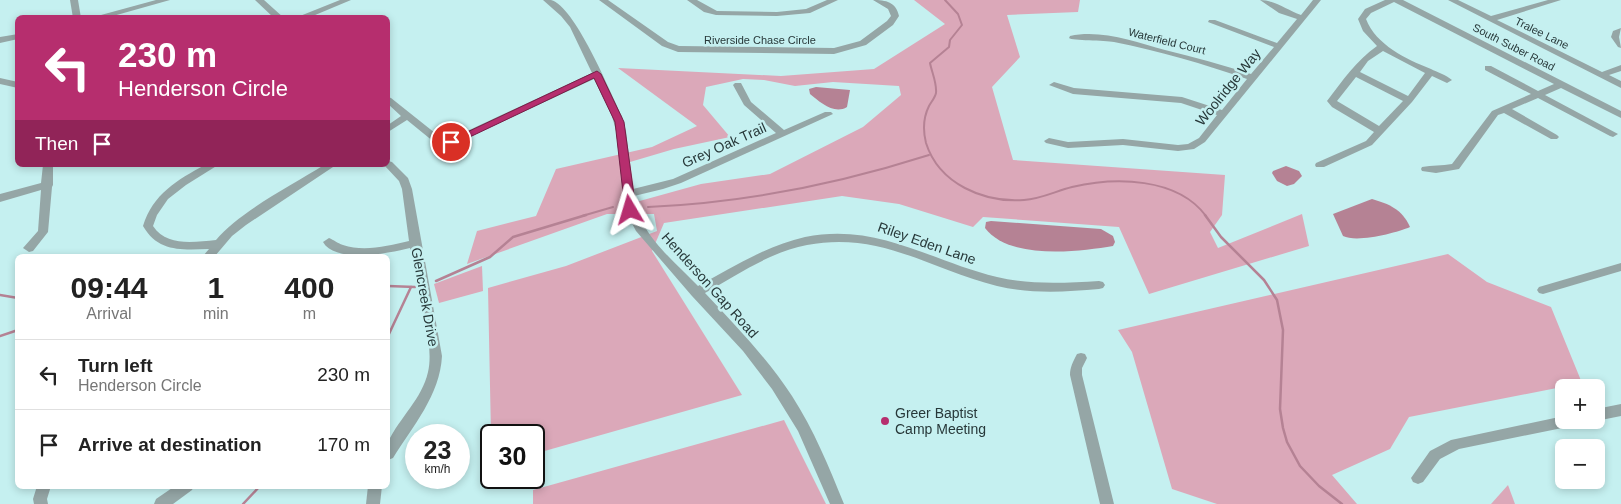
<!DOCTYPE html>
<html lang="en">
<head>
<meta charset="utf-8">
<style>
	body { margin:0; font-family:Arial,sans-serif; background:#f2f2f2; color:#222; height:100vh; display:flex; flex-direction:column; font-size:19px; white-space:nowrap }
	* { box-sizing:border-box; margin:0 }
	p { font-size:16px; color:#767676 }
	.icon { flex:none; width:28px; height:28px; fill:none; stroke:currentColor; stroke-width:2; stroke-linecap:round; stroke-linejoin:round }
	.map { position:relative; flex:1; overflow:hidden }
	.details { position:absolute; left:15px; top:254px; width:375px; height:235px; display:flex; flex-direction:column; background:#fff; border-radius:8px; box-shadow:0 2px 8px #0003 }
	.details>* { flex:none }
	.top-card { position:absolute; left:15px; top:15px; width:375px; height:152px; border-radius:8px; box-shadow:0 2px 8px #0003; background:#b62e6e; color:#fff; overflow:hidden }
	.tools { position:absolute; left:1555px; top:379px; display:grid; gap:10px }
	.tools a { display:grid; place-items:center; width:50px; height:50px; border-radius:8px; background:#fff; box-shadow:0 2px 8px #0003; font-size:25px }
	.speed { position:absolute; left:405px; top:424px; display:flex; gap:10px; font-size:25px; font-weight:700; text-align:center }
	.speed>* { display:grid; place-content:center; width:65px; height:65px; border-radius:50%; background:#fff; box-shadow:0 2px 8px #0003; line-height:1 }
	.speed small { font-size:12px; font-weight:400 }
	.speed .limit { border:2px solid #111; border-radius:8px; background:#fff; color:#111 }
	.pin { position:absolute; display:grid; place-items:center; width:42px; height:42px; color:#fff; margin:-21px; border:2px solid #fff; border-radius:50%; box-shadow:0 1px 5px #0007 }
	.me { position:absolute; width:55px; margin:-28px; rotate:353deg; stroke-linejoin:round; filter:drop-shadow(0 0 4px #0008) }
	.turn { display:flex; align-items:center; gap:18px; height:105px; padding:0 20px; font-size:22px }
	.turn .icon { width:65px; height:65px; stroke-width:2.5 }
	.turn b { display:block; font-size:35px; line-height:42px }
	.then { display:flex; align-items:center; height:48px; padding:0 20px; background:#0003; gap:10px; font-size:19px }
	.eta { display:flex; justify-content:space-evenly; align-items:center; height:85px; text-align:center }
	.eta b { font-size:30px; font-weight:600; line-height:35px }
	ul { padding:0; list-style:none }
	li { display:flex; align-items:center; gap:15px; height:70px; padding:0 20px; border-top:1px solid #e0e0e0 }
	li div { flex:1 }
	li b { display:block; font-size:19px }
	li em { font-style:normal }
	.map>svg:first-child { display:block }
	.green { fill:#dba8b9; fill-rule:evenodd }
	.water { fill:#b58294 }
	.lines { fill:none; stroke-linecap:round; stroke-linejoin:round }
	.stream-far1 { stroke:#b58294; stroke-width:2 }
	.stream { stroke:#b58294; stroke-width:2.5 }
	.minor { fill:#95a6a6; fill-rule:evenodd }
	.route { fill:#b62e6e; stroke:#761e48 }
	.poi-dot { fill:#b62e6e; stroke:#c5f0f0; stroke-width:2 }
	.labels { text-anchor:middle; stroke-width:5; stroke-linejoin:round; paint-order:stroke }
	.far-street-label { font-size:11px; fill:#273839; stroke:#c5f0f0 }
	.street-label { font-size:14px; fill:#273839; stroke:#c5f0f0 }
	.poi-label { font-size:14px; fill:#273839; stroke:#c5f0f0; text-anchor:start }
</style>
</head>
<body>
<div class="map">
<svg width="1621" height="504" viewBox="0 0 1621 504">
	<rect width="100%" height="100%" fill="#c5f0f0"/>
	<g class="green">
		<path d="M914,0H1080L1078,12L1007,15L1020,57L992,87L1013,160L1225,175L1222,215L1210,232L1218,248L1302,214L1309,246L1149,294L1119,227L983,217L973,227L899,204L842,196L664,223L652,251L742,395L534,454V435H491L488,288L566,266L657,231L654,214H607L467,264L477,231L536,216L556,169L652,147L697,126L618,68L781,76L874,69L945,24ZM743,79L764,80L795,86L833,82L899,86L901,95L863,127L770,174L701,184L636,202L630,162L674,149L730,137L703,105L706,87Z"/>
		<path d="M1448,254L1487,282L1551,307L1582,383L1409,417L1390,449L1332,475L1357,504H1217L1172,489L1132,352L1118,330Z"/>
		<path d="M482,266L483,291L439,303L434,284Z"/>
		<path d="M784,420L826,504H533V490Z"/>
		<path d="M1508,485L1515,504H1491Z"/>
	</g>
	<g class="water">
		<path d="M816,87L850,90L847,107C834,115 820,102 810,94L809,89Z"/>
		<path d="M1286,166L1299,171L1302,176L1294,184L1287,186L1277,181L1272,173L1273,171Z"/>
		<path d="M1372,199C1389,204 1402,209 1410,227C1396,233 1357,243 1343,236L1333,214Z"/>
		<path d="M991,221L1101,229L1113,236L1115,242L1113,246C1078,252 1009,260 985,228L986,222Z"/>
	</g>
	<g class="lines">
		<g class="stream-far1">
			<path d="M945,0L958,14L962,25L950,40L949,47L930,63C932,73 937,83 936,93C935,98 931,102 929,106C923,118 923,131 926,143C939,184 984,203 1024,200C1041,199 1056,191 1072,187C1115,177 1177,177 1206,216"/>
			<path d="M648,207C744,203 838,184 929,155"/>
			<path d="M582,216L613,207"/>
		</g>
		<g class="stream">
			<path d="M1205,215L1221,237L1264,280L1277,300L1283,330L1280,409L1283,428L1287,442L1300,466L1319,486L1342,504"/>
			<path d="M436,281L490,257L513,237L586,215"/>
			<path d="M388,286L415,287"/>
			<path d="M0,295L18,298"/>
			<path d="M0,336L18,330"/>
			<path d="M388,336L411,287"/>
			<path d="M243,504L260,486"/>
		</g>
		<g class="minor">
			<path d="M70,0H78L81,18H73Z"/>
			<path d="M156,0H170L106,18H90Z"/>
			<path d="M255,0H264L284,18H274Z"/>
			<path d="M340,0H351L308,18H295Z"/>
			<path d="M543,0C546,0 548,0 551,0C575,6 610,92 622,116L626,131L633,189L673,179L776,133L744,105L733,85L735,83H741L751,102L784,130L825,112H831L833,114L681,183L663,189L634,196C638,233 673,260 698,286C733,267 766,246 805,237C877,222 930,261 997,277C1030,285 1065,283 1099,281L1103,282L1105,285L1103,288L1099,289C1065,292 1031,294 997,286C929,269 881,231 807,245C770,252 737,275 705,293C736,326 768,359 792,396C814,430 829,467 844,504H830L798,431L772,389L743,351L692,296L636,231L625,210L616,131L612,116L594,79L454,144L434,142L407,120L388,132V125L401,116L388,104V97L391,98L440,137L450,139L592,73L570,27L561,16Z"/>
			<path d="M599,0H608L668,42L679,46L834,48L860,41L887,21L891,16L888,9L873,0C886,0 896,2 899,16L893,25L866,45L834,54L678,52L662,46Z"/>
			<path d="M687,0H697L717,11L777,12L806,9L827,0H838L810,13L777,16L716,15L704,12Z"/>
			<path d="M1260,0C1274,0 1287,10 1301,15L1313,0H1321L1205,142L1194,149L1178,151L1123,145L1068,148L1046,143L1044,141L1049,138L1068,142L1123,139L1178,145L1188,144L1199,138L1217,115L1181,103L1073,94L1049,85L1054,82L1074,88L1182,97L1222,110L1247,79C1204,64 1159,51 1114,42C1105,40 1072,41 1069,38L1070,36C1101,29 1135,42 1165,50C1194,57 1223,65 1251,74L1274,47L1208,22L1209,20H1215L1277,43L1297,19L1279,13Z"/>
			<path d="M1385,0H1403L1621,111V118L1561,88L1545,95L1618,134L1613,137L1610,136L1538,98L1512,109L1557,135L1559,137L1557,139H1551L1504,113L1498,115L1459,169L1436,173L1422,171L1421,169L1422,167C1432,165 1442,166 1452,164L1492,111L1531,94L1485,70V66H1491L1538,91L1554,84L1394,2L1371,13L1366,19C1376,45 1406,59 1431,69C1437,72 1446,75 1452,80L1447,83L1432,76L1412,102L1372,145L1324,167H1316L1315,165L1316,163L1366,141L1374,132L1332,107L1327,101C1343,80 1356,61 1377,46L1363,31L1358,19L1365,9ZM1383,51L1425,73L1408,96L1360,72L1368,61ZM1356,77L1403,101L1379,126L1337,101Z"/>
			<path d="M1448,0H1458L1491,16L1548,0H1561L1497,20L1602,72L1621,65V71L1609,75L1621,81V88Z"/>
			<path d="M1621,28L1619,37L1621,48L1618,47L1611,37L1613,31Z"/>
			<path d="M18,34V39L0,43V37Z"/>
			<path d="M0,78L18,82V88L0,84Z"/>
			<path d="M388,161L392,162L408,178L412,189L442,356C440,395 413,426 393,458L388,460C387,455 386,446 388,442C400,417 422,399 428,372C435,344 417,278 410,248C391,253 335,264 323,242L329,238C334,240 337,243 343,245C364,252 388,246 409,241L402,189L399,181L384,165H388Z"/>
			<path d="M43,165H53V185L52,187L48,232L33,251L29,252L23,248L38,231L41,190L0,202V194L41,183Z"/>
			<path d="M205,165H218L186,185L168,199L157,215L153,226C167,247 194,242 216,240C239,212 292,185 324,165H336L246,225L232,236L215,256H203L209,249C181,250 158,252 143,226C153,194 177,180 205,165Z"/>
			<path d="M1621,263V271L1543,294L1539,293L1537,290L1539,287Z"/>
			<path d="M1081,353L1085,354L1087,358L1082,368V375L1114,504H1100L1070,375C1070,367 1073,362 1077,354Z"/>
			<path d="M1621,404V416L1596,421L1594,420H1596V409Z"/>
			<path d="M1564,416V420H1579L1577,424L1572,426L1459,449L1440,459L1423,482L1418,484L1413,482L1411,478L1430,451L1451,440Z"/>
			<path d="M37,486H51L47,499L48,504H34L33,499Z"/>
			<path d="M175,486H194L192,490L173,504H154L156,499Z"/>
			<path d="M368,486H382L380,504H366Z"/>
		</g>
	</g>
	<path class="route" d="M597,71L601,74L624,122L636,210L634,212H627L625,210L615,122L594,78L455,144H448L446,142Z"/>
	<circle class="poi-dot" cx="885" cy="421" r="5"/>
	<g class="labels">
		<g class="far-street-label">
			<text transform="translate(1542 33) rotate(26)" y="4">Tralee Lane</text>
			<text x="760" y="44">Riverside Chase Circle</text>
			<text transform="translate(1167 41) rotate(14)" y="4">Waterfield Court</text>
			<text transform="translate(1514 47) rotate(27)" y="4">South Suber Road</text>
		</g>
		<g class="street-label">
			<text transform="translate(1228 87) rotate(-51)" y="5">Woolridge Way</text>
			<text transform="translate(724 145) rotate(-24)" y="5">Grey Oak Trail</text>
			<text transform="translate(927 243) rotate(19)" y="5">Riley Eden Lane</text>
			<text transform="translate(710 285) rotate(48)" y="5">Henderson Gap Road</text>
			<text transform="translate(425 297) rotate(80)" y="5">Glencreek Drive</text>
		</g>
		<g class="poi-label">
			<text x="895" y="418">Greer Baptist<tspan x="895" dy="16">Camp Meeting</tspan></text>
		</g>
	</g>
</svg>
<div class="tools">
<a>+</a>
<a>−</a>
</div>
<div class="speed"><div>23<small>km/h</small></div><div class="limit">30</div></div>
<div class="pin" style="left:451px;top:142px;background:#d93025"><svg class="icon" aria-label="arrive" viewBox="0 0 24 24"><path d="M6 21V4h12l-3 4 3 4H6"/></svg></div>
<svg class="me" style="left:630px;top:210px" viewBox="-20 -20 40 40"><path d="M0-17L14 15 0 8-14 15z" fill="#b62e6e" stroke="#fff" stroke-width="4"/></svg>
<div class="top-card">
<div class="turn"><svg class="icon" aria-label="left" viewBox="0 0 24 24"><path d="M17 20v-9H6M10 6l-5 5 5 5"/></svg><div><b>230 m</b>Henderson Circle</div></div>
<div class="then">Then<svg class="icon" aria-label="arrive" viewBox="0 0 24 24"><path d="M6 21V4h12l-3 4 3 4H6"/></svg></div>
</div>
<section class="details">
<div class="eta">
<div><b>09:44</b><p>Arrival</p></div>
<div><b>1</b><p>min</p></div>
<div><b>400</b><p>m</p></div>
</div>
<ul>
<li><svg class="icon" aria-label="left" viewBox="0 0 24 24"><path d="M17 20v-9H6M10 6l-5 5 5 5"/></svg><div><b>Turn left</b><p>Henderson Circle</p></div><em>230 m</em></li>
<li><svg class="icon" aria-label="arrive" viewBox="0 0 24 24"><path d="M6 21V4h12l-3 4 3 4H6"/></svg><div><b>Arrive at destination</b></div><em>170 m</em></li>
</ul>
</section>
</div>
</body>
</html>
